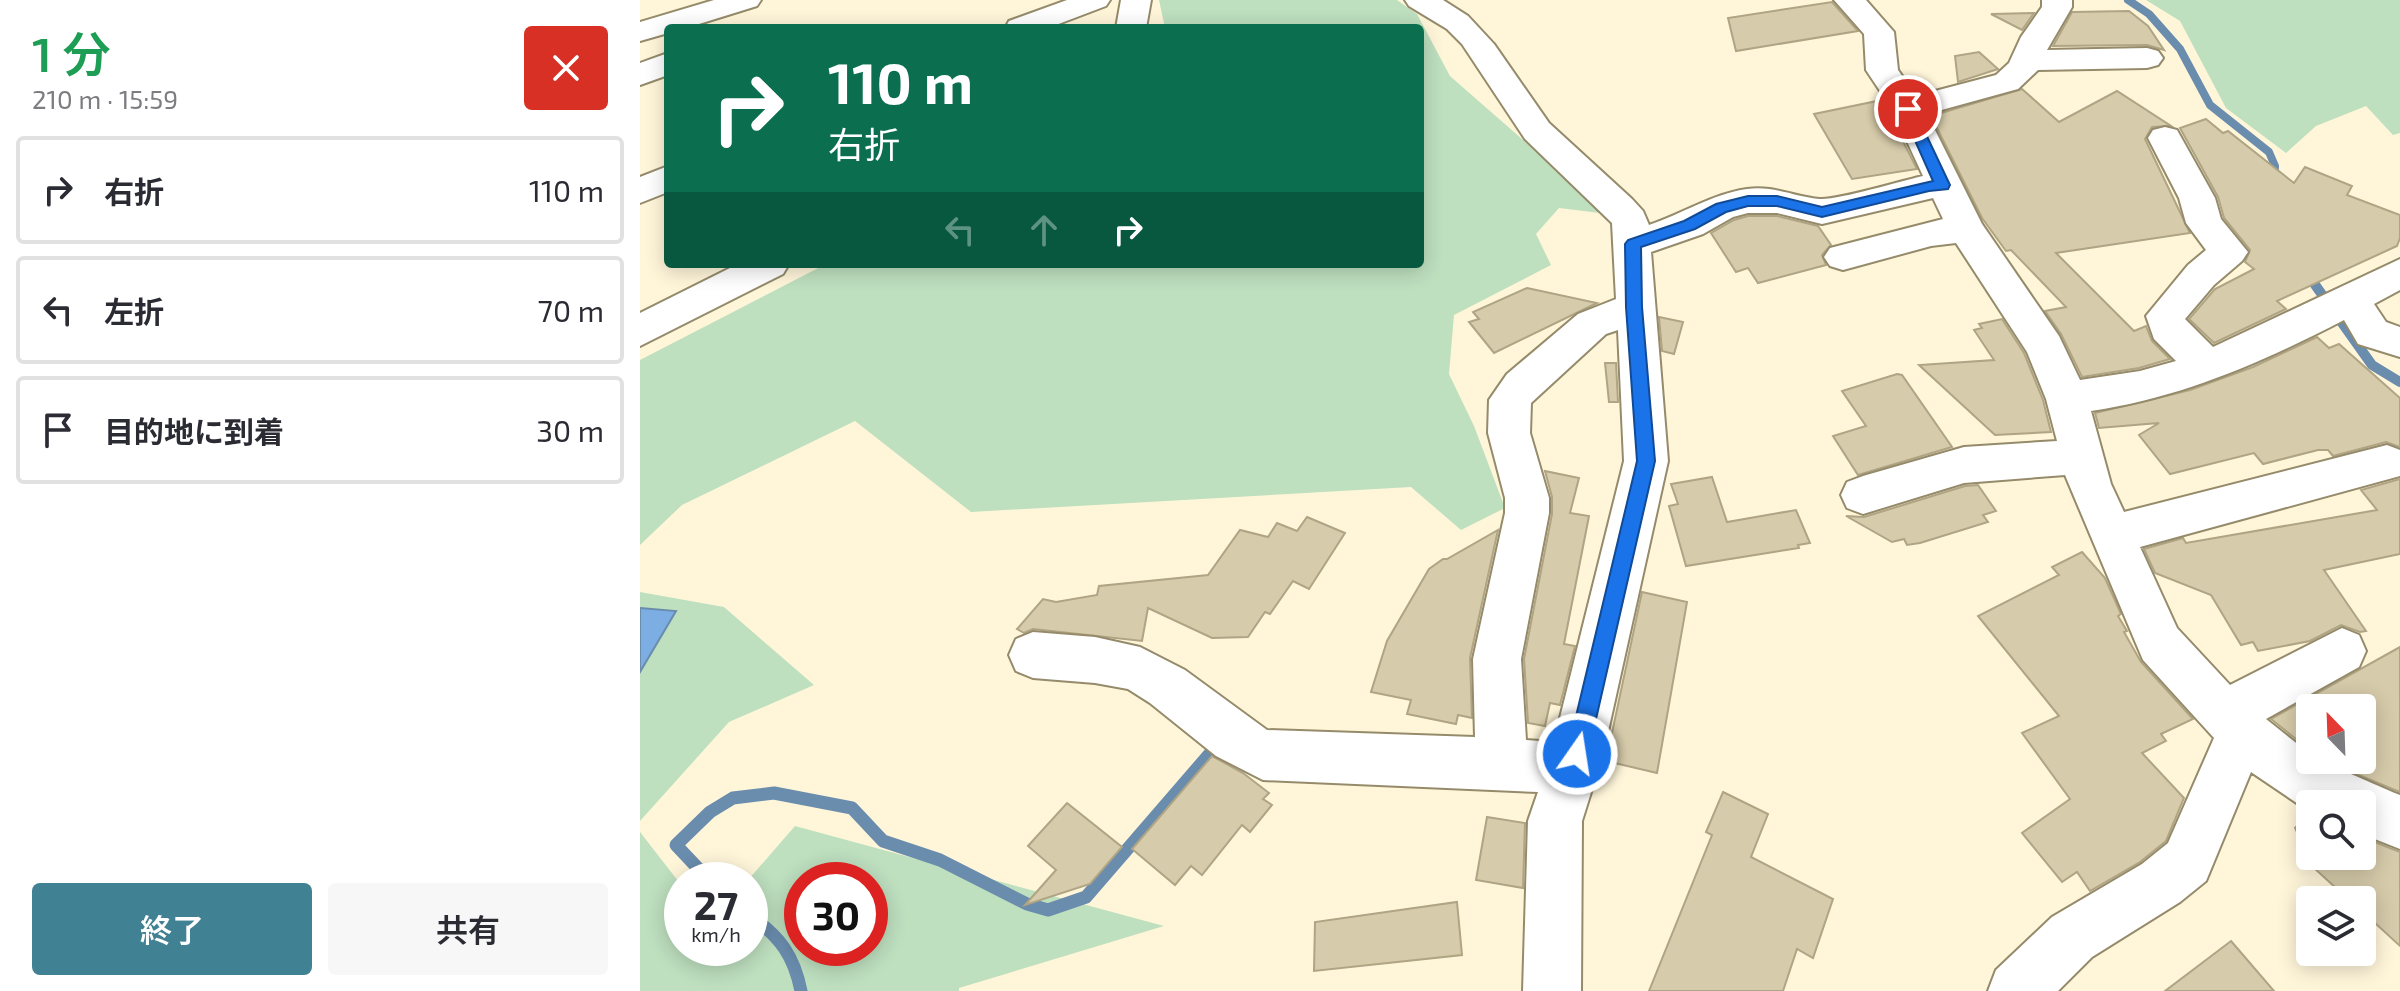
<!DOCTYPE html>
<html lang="ja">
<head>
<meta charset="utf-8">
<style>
	body { margin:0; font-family:"Exo 2","Noto Sans JP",sans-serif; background:#f7f7f7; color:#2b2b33; height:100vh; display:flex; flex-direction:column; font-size:30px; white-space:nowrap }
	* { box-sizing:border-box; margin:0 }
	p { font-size:26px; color:#7c7c81 }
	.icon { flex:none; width:44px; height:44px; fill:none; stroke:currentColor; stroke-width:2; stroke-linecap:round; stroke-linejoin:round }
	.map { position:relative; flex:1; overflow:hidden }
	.sheet { display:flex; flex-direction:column; background:#fff; width:640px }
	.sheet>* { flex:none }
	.guide { position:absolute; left:24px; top:24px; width:760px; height:244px; border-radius:8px; box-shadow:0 4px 20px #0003; background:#0b6e4f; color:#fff; overflow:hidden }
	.needle { width:52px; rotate:337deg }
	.tools { position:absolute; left:1656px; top:694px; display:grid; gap:16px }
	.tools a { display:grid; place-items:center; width:80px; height:80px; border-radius:8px; background:#fff; box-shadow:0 4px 20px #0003; font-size:40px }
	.speed { position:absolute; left:24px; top:862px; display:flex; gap:16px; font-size:40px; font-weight:700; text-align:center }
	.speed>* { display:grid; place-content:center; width:104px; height:104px; border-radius:50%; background:#fff; box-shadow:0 4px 20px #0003; line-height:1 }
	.speed small { font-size:20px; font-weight:400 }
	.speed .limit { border:12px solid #d22; background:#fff; color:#111 }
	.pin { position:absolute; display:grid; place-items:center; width:68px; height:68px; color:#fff; margin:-34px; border:4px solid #fff; border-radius:50%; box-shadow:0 2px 8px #0007 }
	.me { position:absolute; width:88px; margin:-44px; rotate:13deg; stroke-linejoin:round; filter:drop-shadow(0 0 6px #0008) }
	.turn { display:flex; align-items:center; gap:28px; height:168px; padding:0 32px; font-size:36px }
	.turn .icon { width:104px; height:104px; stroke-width:2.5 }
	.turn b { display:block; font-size:56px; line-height:68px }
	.lanes { display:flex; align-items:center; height:76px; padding:0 32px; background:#0003; justify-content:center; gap:40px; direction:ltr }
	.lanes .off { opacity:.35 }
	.round { display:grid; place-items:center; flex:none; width:84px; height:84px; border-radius:8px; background:#f7f7f7 }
	.headline { display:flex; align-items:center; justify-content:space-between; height:136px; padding:0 32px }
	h1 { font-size:48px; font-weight:600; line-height:60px; color:#1e9e55 }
	.cta { display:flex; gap:16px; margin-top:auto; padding:16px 32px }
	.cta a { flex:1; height:92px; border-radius:8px; background:#408193; color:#fff; font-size:32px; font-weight:600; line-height:92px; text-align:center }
	.cta a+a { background:#f7f7f7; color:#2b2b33 }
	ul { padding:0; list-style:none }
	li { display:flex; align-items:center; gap:24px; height:108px; margin:0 16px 12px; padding:0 16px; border:4px solid #e1e1e2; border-radius:8px }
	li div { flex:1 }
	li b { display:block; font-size:30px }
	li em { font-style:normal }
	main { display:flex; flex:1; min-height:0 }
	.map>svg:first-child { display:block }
	.green { fill:#bee0bf; fill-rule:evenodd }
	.water { fill:#7caee4; stroke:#6a8cad; stroke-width:2 }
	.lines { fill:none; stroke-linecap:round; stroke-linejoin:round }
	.stream-far2 { stroke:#6a8cad; stroke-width:8 }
	.stream-far1 { stroke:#6a8cad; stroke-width:10 }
	.stream { stroke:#6a8cad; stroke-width:13 }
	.building { fill:#d6cbaa; stroke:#afa483; stroke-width:2 }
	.minor-casing { stroke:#958b6b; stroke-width:4 }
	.minor { fill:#fff; fill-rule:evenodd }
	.route { fill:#1a73e8; stroke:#114b97; stroke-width:2 }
</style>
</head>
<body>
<main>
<section class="sheet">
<div class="headline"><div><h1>1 分</h1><p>210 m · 15:59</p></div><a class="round" style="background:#d93025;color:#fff"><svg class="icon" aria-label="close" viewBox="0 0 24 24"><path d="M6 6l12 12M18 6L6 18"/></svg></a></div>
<ul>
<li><svg class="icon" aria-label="right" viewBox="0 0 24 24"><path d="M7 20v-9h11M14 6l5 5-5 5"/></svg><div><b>右折</b></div><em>110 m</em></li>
<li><svg class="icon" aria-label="left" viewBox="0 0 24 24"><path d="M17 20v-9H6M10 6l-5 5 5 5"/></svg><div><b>左折</b></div><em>70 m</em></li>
<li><svg class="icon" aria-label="arrive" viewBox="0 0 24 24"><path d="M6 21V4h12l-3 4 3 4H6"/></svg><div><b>目的地に到着</b></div><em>30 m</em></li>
</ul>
<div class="cta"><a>終了</a><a>共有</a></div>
</section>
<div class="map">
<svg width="1760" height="991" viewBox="0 0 1760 991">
	<rect width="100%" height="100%" fill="#fff6da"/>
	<g class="green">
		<path d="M519,0H757L777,14L810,76L968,214L919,208L896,234L911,265L814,315L809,374L834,426L865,508L821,530L771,487L331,512L215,421L42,505L0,545V360L186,264H780V28H525Z"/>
		<path d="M1506,0H1760V133L1753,135L1726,106L1676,126L1646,153L1586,108L1540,21Z"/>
		<path d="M0,592L84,607L174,685L89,722L0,821Z"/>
		<path d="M155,826L524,926L319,988V991H0V832L42,886V948H110L108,880ZM162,880H230V948H162Z"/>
	</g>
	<path class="water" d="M0,608L36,611L0,672Z"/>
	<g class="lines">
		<path class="stream-far2" d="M1488,0L1509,14L1540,49L1570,105L1629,152L1635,166L1634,183"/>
		<path class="stream-far1" d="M1666,272L1732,365L1760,382"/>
		<g class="stream">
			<path d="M69,880L36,845L70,812L93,798L134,793L212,808L243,841L300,860L387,904L408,910L446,897L573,750"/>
			<path d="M110,916C140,936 154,956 161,991"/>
		</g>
	</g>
	<g class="building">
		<path d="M1192,2L1218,31L1096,51L1088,18Z"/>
		<path d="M1489,11L1508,26L1524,50L1507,45L1413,46L1432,12Z"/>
		<path d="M1394,13L1382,30L1351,14Z"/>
		<path d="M1339,52L1358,69L1318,82L1315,56Z"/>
		<path d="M1382,89L1419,122L1477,91L1531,126L1512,127L1505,139L1550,233L1416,253L1494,331L1506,326L1512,341L1530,359L1499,368L1442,377L1421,334L1405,311L1426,307L1371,250L1366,251L1342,218L1291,116Z"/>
		<path d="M1242,100L1277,169L1212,179L1174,114Z"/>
		<path d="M1566,119L1583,133L1588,131L1654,183L1665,167L1712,186L1707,195L1760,215V238L1757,246L1637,301L1646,309L1574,343L1549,319L1575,289L1614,269L1605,262L1610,250L1584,218L1578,197L1540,128Z"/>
		<path d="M1108,216H1137L1178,226L1191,245L1182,255L1186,265L1118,283L1108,268L1096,272L1071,233L1094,220Z"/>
		<path d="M887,288L957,303L854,353L829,322L839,319L833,312Z"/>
		<path d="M1019,317L1043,322L1034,354L1022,351Z"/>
		<path d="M1362,319L1384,353L1403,400L1411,432L1355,435L1279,365L1354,360L1334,330L1342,328L1339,324Z"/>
		<path d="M1677,337L1689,348L1699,344L1760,398V447L1746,442L1693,456L1688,450H1678L1623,464L1614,453L1530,474L1499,435L1519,423L1459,428L1455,413L1550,390L1613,367Z"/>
		<path d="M965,363H976L978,402H969Z"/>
		<path d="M1257,374L1262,375L1312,447L1218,475L1193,436L1226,426L1202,391Z"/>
		<path d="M905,471L939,478L930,513L949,516L924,644L935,646L920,705L910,703L905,726L888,723L884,659L912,514V497Z"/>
		<path d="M1072,477L1087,522L1156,510L1170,543L1158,545L1159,548L1046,566L1029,506L1038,504L1031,484Z"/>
		<path d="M1760,479V554L1684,570L1726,631L1720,632L1701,625L1670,641L1618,651L1613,642L1601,645L1571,595L1515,573L1504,549L1543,538L1546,543L1737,510L1721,490Z"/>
		<path d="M1338,485L1356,511L1343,515L1348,522L1280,543L1267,545L1264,539L1252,542L1206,516L1224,517L1325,486Z"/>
		<path d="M667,517L705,533L669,589L653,581L630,614L625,612L608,637L572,638L508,608L502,641L393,629L384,633L377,629L403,599L416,602L457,595L459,586L568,575L600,530L628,537L637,523L657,531Z"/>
		<path d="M858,530L830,658L832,718L818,715L816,724L767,714L771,700L731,692L747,641L789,569L803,559H807Z"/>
		<path d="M1442,552L1465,578L1481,614L1478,616L1487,631L1484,632L1501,662L1553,719L1521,734L1526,741L1502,753L1544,798L1526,841L1500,862L1450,891L1437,872L1422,882L1382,833L1430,799L1382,733L1419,716L1338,616L1419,575L1412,567Z"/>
		<path d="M1002,592L1047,602L1017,773L966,761Z"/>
		<path d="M1760,647V792L1683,760H1722V708H1670V750L1631,719Z"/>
		<path d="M572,756L603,773L629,793L623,799L632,805L610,832L602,825L562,875L551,866L535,885L492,849Z"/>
		<path d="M1083,792L1128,814L1111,857L1193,899L1173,958L1157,949L1143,991H1009L1072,835L1066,832Z"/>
		<path d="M427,803L482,847L450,884L385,905L416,870L388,846Z"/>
		<path d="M1668,814L1670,856H1722V837L1760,852V946L1722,911V900H1709L1674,868L1655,828Z"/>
		<path d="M847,817L885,823L883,888L836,880Z"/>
		<path d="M817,902L822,955L674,971L675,922Z"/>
		<path d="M1591,941L1634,991H1525Z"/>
	</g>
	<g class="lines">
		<g class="minor-casing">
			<g id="minor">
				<path d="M74,0H121L117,6L46,28H28V33L0,41V22Z"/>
				<path d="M427,0H470L466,6L408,28H365L369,21Z"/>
				<path d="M481,0H511L506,28H476Z"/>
				<path d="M765,0H803L828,16L854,44L909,123L992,199L1003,211L1009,225C1042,214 1072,194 1107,189C1133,185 1155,197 1180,199C1199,200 1260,181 1283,176L1252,109L1226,70L1224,34L1194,0H1226L1254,32L1258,70L1276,96L1356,75L1369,63L1381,37L1402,7V0H1432V7L1407,50L1507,48L1518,51L1523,58L1518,65L1507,68L1398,70L1378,89L1287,114L1342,224L1419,336L1440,380L1500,371L1536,361L1514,339L1506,316L1548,265L1566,250L1546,223L1539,198L1508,138L1513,130L1525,127L1537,130L1575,198L1581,219L1608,252L1602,261L1574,285L1545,319L1573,347L1760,259V290L1734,304L1746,322L1760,327V357L1718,344L1704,320C1623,362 1541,398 1451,411L1471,484L1484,512L1747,445L1760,450V476L1500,547L1537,628L1590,685L1702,628L1719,635L1726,651L1719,667L1626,719L1670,754V760C1684,760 1741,788 1760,795V849L1722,834V804H1670V812L1611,772L1566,881L1540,902L1452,957L1418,991H1348L1356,970L1412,917L1502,864L1528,843L1574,738L1503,660L1425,475L1324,483L1223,514L1207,508L1201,495L1207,482L1223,476L1324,447L1417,441L1406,399L1387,352L1316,243L1291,246L1203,270L1190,266L1184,257L1190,248L1303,219L1293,198L1182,224L1137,213H1108L1093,217L1063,234L1011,252L1028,461L963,754L942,821L941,991H883L888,821L898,792L623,780L576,756L510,703L488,689L455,683L393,678L376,671L369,655L376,639L393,632L455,637L500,647L545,670L627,730L835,737L833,659L865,513V498L848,433L849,400L867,374L938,314L976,299L972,223L885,139L822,44L807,29L769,6ZM978,330L984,461L914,742L886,740L881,659L909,513V498L890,433L891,403L966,334Z"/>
				<path d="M28,53V75L0,85V63Z"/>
				<path d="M28,166V192L0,203V177Z"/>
				<path d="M98,264H149L143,274L0,346V313Z"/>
			</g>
		</g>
		<use href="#minor" class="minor"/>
	</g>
	<path class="route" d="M1268,104L1274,109L1310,185L1308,189L1289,191L1182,217L1137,206H1108L1086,212L1055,229L1001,247L1002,307L1015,461L948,754L945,761L937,764L930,761L927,754L997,461L986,307L985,244L988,240L1044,221L1076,204L1108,196H1137L1182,207L1293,181L1261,109Z"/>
</svg>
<div class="tools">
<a><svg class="needle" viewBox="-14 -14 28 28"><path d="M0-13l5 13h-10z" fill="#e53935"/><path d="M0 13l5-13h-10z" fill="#7c7c81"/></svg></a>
<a><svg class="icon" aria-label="search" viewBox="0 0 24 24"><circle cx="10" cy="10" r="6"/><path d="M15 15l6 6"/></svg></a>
<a><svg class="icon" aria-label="layers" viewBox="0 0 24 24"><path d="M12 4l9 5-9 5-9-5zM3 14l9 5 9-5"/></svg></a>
</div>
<div class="speed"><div>27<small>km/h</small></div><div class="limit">30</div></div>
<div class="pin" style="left:1268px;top:109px;background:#d93025"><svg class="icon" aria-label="arrive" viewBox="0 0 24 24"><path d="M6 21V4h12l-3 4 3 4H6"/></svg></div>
<svg class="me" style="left:937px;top:754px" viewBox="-20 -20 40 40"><circle r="17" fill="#1a73e8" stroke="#fff" stroke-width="3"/><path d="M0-11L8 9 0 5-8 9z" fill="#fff"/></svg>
<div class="guide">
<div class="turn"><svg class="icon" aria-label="right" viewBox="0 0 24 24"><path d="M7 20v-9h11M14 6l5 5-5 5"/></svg><div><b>110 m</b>右折</div></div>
<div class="lanes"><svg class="icon off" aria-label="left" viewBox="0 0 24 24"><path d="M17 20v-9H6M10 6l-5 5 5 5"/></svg><svg class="icon off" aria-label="ahead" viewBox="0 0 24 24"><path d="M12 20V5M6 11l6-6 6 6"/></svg><svg class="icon" aria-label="right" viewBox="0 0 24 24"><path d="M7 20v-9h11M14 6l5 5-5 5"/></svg></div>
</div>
</div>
</main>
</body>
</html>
